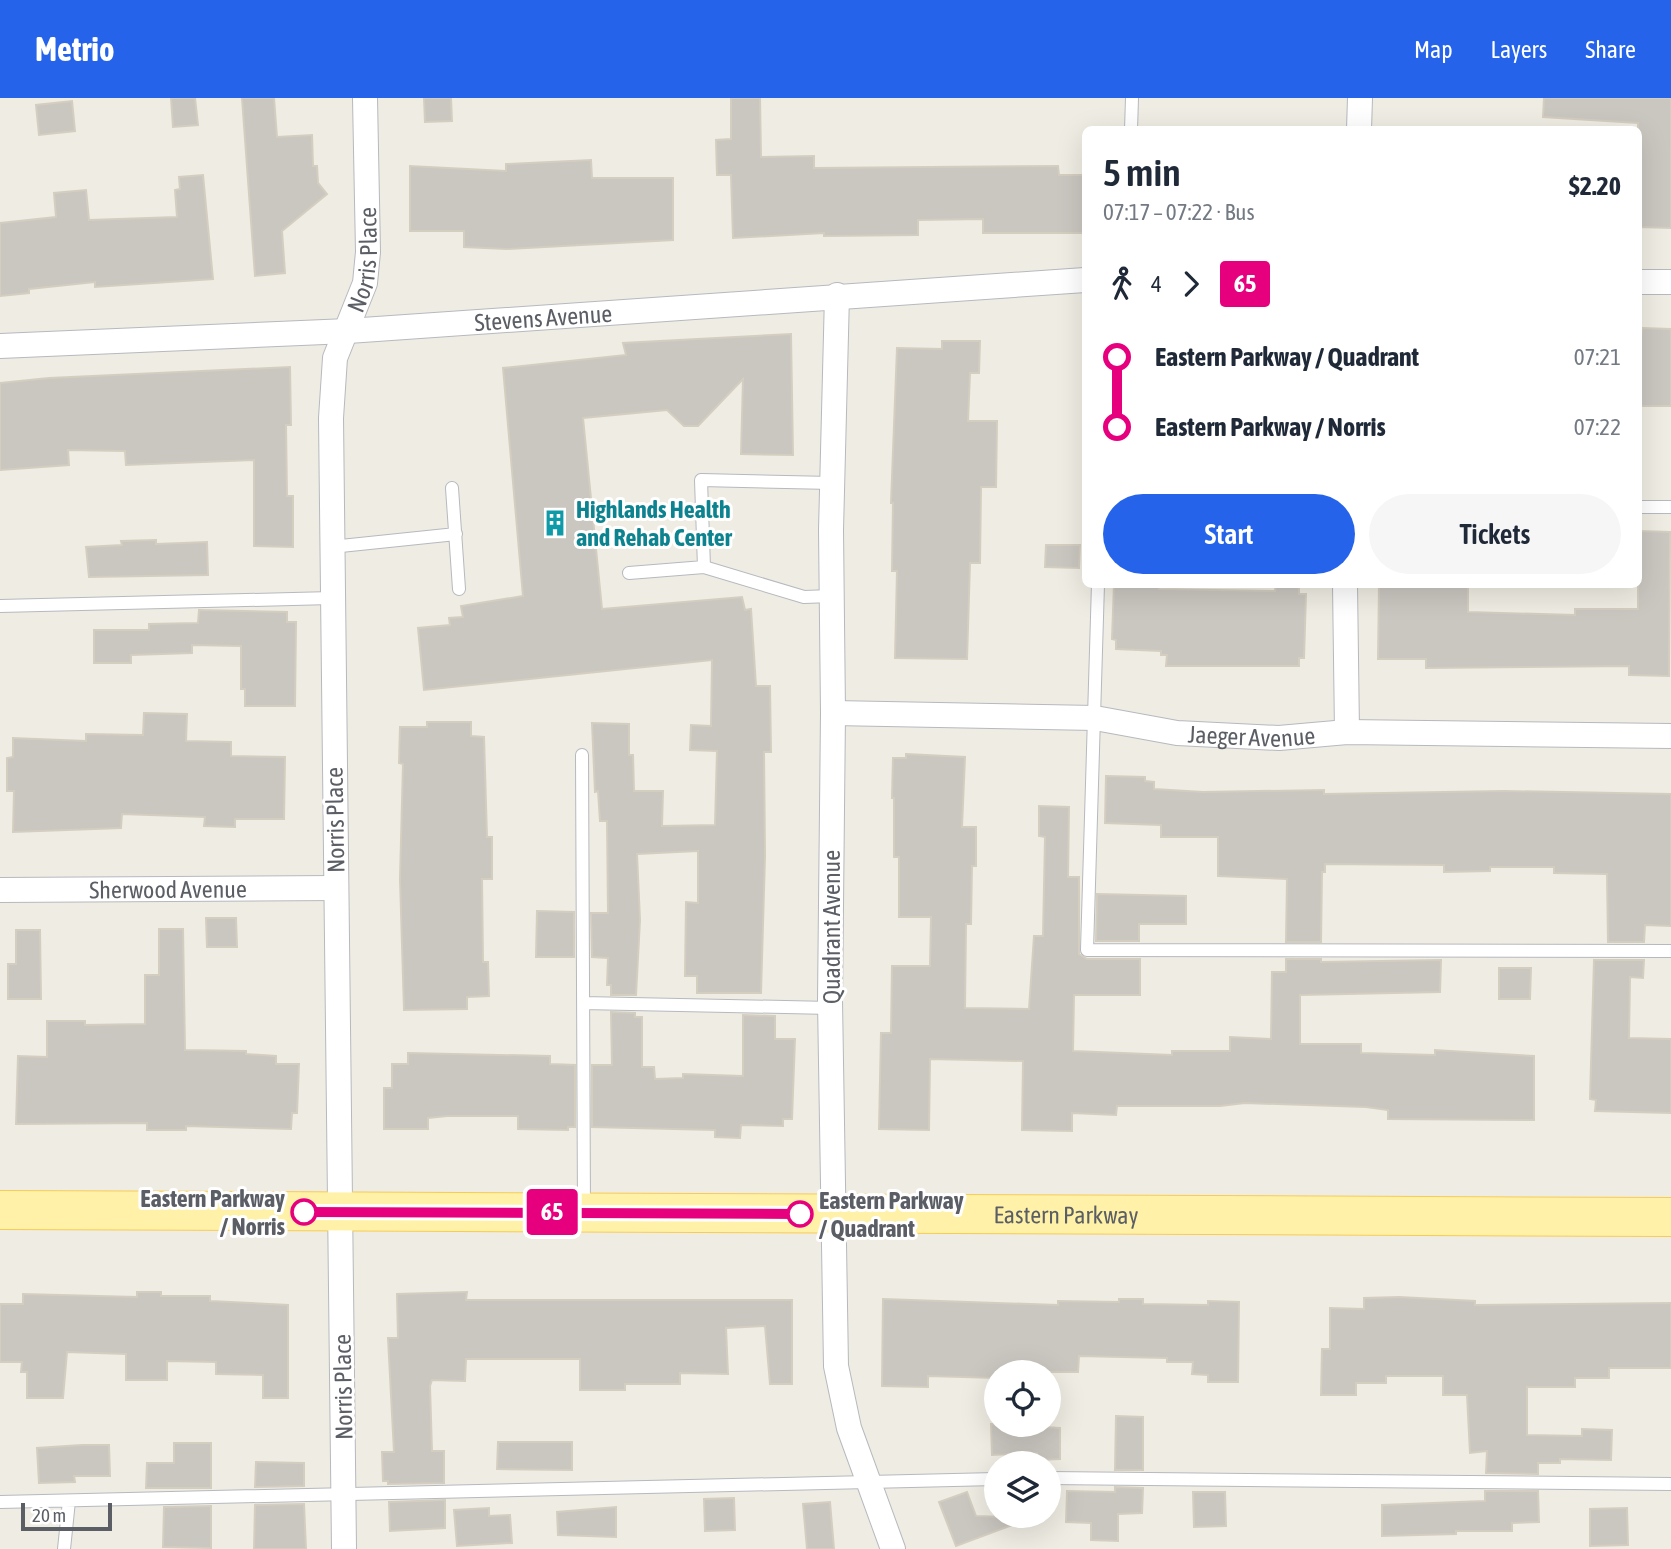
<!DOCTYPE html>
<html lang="en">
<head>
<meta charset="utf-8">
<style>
	:root { --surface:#fff; --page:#f6f6f7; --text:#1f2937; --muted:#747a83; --accent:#2563eb }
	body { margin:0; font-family:"Asap Condensed",sans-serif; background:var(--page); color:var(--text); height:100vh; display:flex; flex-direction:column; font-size:26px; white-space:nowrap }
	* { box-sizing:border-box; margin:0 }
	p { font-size:23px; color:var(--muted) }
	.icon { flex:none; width:38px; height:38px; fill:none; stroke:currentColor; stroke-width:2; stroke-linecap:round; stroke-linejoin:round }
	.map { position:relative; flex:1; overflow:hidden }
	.side { position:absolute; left:1082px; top:28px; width:560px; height:462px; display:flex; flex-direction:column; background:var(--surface); border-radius:10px; box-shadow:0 7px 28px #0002 }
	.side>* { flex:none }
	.badge { padding:0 14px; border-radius:5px; font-size:24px; line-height:46px }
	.fabs { position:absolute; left:984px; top:1262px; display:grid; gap:14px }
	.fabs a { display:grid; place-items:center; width:77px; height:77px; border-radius:50%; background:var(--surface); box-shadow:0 7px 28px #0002; font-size:35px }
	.scale { position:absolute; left:21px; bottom:18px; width:91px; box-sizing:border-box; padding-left:7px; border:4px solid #5b5f65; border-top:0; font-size:19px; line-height:24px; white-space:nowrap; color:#5b5f65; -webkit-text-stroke:5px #fff; paint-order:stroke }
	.map>.badge { position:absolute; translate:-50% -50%; box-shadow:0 0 0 4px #fff }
	.legs { display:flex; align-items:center; gap:10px; height:77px; padding:0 21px; font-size:23px }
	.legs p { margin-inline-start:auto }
	.summary { display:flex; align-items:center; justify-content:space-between; height:119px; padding:0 21px }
	h1 { font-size:38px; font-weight:600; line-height:52px }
	.primary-button { display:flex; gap:14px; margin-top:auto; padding:14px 21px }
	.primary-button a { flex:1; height:80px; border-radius:42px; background:var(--accent); color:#fff; font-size:28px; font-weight:600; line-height:80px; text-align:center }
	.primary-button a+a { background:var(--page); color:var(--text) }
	ul { padding:0 21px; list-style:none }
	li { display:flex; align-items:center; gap:24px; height:70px; font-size:26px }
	li i { display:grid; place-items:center; width:10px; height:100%; margin:0 9px; background:currentColor }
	li i::after { content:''; width:18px; height:18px; margin:-9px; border:5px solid; border-radius:50%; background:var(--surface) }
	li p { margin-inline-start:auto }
	li:first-child i { background:linear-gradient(#0000 50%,currentColor 0) }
	li:last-child i { background:linear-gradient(currentColor 50%,#0000 0) }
	header { display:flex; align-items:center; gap:42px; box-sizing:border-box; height:98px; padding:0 35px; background:var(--accent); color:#fff }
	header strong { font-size:33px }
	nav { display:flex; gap:38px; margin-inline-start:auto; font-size:24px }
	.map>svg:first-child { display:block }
	.building { fill:#cac6c0; stroke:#d4cec1; stroke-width:2 }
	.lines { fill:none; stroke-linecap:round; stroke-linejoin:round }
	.service-casing { stroke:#b6b9be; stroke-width:14 }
	.minor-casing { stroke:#b6b9be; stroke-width:26 }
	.primary-casing { stroke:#f8cb53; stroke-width:40 }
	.service { stroke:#fff; stroke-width:12 }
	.minor { stroke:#fff; stroke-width:24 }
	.primary { stroke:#fff2a8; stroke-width:38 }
	.line-1-casing { stroke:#fff; stroke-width:16 }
	.line-1 { stroke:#e6007e; stroke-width:10 }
	.stop-1-dot { fill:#fff; stroke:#e6007e; stroke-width:3.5 }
	.labels { text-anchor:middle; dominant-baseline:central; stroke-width:6; stroke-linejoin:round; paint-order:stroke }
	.street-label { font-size:24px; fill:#5b5f65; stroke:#fff }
	.culture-label { font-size:24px; font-weight:bold; fill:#0d838f; stroke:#fff; text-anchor:start }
	.stop-label { font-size:24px; font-weight:bold; fill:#5b5f65; stroke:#fff; text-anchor:end }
</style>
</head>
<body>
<header>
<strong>Metrio</strong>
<nav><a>Map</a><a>Layers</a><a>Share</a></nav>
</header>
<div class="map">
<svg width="1671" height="1451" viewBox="0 0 1671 1451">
	<rect width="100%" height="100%" fill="#efece3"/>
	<!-- building -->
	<path class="building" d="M171,0H195L198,27L173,29Z
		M242,0H274L277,39L312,37L313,68H317L318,85L327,96L282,133L285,175L255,178Z
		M424,0H451L452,23L425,24Z
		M731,0H760L761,59L814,58V70L1058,68L1059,77H1085V135H983V121L918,122V137L824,138V135L733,140L731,77H717L716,42L731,41Z
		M1544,0H1671V130L1638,129V25L1543,19Z
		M72,3L75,33L39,37L36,7Z
		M591,62L592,80H673V142L507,151L464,149V133H410V68L506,73V66Z
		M203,77L213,181L95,189V184L29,191V195L0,198V125L56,119L54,95L86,92L89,122L177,119L175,92L180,91L179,79Z
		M1642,230L1671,231V308H1638V239H1641Z
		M791,236L793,357L741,356L743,281L698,328H684L667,312L583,320L602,511L742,499L745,512L751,511L756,588H770L771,654H764L765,758L761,895H697V878H685L686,804L698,805V753L637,756L640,822L636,897H611V887H607L608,860L592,859L591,815H608L607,723H600L598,693L595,694L592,625L629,626V657H633L634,693H663L662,728L715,727L717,653L690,652L691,627L711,628L712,562L424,592L418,530L450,527L449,520L463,519L461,508L523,498L503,270L626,257L623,245Z
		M942,243H980L979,275H970L968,323H997L996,389H981L980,465H970L967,561L895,560L897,473H892L893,405H891L897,250L942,251Z
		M290,269L291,327H286L287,398H293V449L254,448V362L126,367L125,353L68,352L69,367L0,372V285L49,280Z
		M1638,433L1670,434L1669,578L1629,577V568L1426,570V561H1378L1379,486H1468V514L1575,517V511H1638Z
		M156,442V446L207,444L208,477L89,479L86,449L122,447L121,443Z
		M1046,447H1080L1079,470L1045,469Z
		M1114,486H1159V491L1275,493L1276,486H1299V496H1306L1304,560H1299V568H1166L1167,557H1161V553L1116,551V542L1112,541Z
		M199,512L287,514V524H296L295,608H245V591H241V548L192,547V555L131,557V565H94V532H149V526L198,525Z
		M144,615L187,616L186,643L231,644V658L285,659L284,721H235V729L204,728L205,719L122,716L121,730L13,734L14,693H7V660L13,659V640L86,643V636L143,637Z
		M427,624H471V638L484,639L487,739H492V781H482L483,864H488L489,898L467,899V911L404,912L400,781L403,666L399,665L400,629H427Z
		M906,656L965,659L962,729H976V768H972L971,826H966L965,910L1029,911L1034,838H1043L1045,739L1039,738V708L1069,709L1068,779H1079V856L1087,861H1140V897H1074L1073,953L1172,957V953H1230V939L1271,941L1272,874H1286V861H1321V864L1441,862L1440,894L1300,897V946H1361V955L1435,957V952L1534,958V1022L1388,1021V1012L1366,1009L1245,1005L1220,1008H1117L1116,1017L1072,1015V1033L1022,1032L1023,963L930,961L929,1032L879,1031L881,935H891L892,868H930L931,819H899V759H894V700H892L893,660H906Z
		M1106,678L1145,679V683L1154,684V691L1203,694L1324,692V696L1504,693L1671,696V828L1645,827L1644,844H1608L1607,776L1554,775V769H1490V773L1444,774V767L1325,766V774H1322L1321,844H1286L1287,781L1218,778V739H1161V727L1105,725Z
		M1097,796L1186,798V826H1139V843H1096Z
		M537,813L574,814V859H536Z
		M206,820H236L237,849H207Z
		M159,831H183L185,952L246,953V956L276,958V966H299L297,1015H292L291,1031L186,1028V1032H147V1025L16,1026L18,958L47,959V923H85V927L145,926V877H159Z
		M16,832H40L41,901H8V866H16Z
		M1594,862H1644L1643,880L1630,879L1629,940L1671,941V1015L1595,1013L1596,1002L1590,1001Z
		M1499,870H1531L1530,901H1499Z
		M611,914L635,915V919H642V969H654L655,981L683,980V976L743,978V917L775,918V941H795L792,1021H783V1028L741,1027L740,1040L715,1039V1032L592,1029V967H612Z
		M408,955L550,958V966L575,967V1029H568V1032L518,1031V1018H447L428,1020V1031H384V990H392V966H408Z
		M137,1194H161V1198H210V1203L288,1207V1300H263V1277L216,1276V1264L167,1263V1282H126V1256L67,1254L63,1300H27V1274H21L22,1264H0V1206H23V1196L137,1199Z
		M467,1194L466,1202H792V1286H770L765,1228L726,1230L728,1276L680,1275V1286H625V1292H580V1261H466L465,1283L432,1282L430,1288L432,1353H444V1385L388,1386V1383H383L382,1354H394L388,1240H398L397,1196Z
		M1399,1199L1475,1203V1207L1671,1205V1270H1609V1280H1575V1289H1527V1337L1582,1338V1331L1612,1332L1611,1362L1560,1361V1365H1538V1376L1486,1375L1487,1353L1470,1355L1467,1297H1443V1278H1386V1285H1356V1297H1321L1322,1251H1330V1210L1364,1211V1200Z
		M883,1201L1058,1207V1203L1119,1204V1201H1143V1206L1208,1207V1203L1239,1204L1238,1284H1208V1277L1192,1276L1193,1264H1167V1260L1079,1258L1078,1274H996V1280L928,1278V1289L882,1288Z
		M1116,1318L1143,1319V1372H1115Z
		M991,1326L1060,1330V1361L1037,1362V1355L992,1357Z
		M498,1344H572V1372L497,1371Z
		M174,1345H211V1390H146L147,1365H174Z
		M82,1347H109L110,1378H74L75,1384L39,1385L37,1350Z
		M256,1364L304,1365V1388L255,1389Z
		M1115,1389L1143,1390L1142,1415L1118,1416V1443L1091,1442V1425L1066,1424L1067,1393L1115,1394Z
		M1485,1393H1538L1539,1424L1512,1425V1433H1456V1436L1382,1438V1407L1485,1403Z
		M967,1394L976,1418L1031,1420L956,1448L939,1404Z
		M1193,1394H1225L1226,1428L1194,1429Z
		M734,1400L735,1432L705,1433L704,1401Z
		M445,1402V1430L390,1433L389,1404Z
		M830,1404L834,1451H807L803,1406Z
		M304,1406L306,1451H254L255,1407Z
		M211,1408V1450L163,1449L164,1409Z
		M616,1409V1439L558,1437L557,1414Z
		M489,1410V1418L510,1417L512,1445L457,1448L454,1412Z
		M1627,1410L1628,1447L1590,1448V1411Z"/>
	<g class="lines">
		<!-- service casing -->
		<g class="service-casing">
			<path id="service" d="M1131,32L1132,0
				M452,390L459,491
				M1638,409H1671
				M331,449L456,436
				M704,469L701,382L832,385
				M629,475L704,469L804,499L832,498
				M1098,486L1087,852L1671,853
				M0,508L332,500
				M582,657L584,1111
				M583,905L831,910
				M1048,1380L1671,1386
				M0,1404L996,1381
				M64,1451L69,1403"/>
		</g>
		<!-- minor casing -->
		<g class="minor-casing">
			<g id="minor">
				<path d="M1359,32L1360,0"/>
				<path d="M1638,184H1671"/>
				<path d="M837,197L831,432L833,615L830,903L836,1268L849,1330L893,1451"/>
				<path id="s1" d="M0,248L348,233L1085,182"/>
				<path d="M1345,486L1347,634"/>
				<path id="s2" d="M833,615L1095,620L1177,635L1279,640L1347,634L1671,638"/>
				<path id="s3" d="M0,792L336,790"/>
				<path id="s4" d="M344,1451L331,320L335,260L365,185L368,154L365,0"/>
			</g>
		</g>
		<!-- primary casing -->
		<g class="primary-casing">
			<g id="primary">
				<path id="s5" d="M0,1112L1671,1119"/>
			</g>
		</g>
		<!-- service -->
		<use href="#service" class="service"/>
		<!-- minor -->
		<use href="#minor" class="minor"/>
		<!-- primary -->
		<use href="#primary" class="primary"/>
	</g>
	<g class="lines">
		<!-- line-1 casing -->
		<g class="line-1-casing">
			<path id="line-1" d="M304,1114L800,1116"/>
		</g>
		<!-- line-1 -->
		<use href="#line-1" class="line-1"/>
	</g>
	<!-- icons -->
	<defs>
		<g id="building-bare" transform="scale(2.1)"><path d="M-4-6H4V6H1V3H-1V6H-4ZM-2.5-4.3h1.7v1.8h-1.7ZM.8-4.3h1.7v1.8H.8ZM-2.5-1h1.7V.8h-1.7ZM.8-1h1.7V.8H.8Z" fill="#0f9aa8" stroke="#fff" stroke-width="2.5" paint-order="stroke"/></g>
	</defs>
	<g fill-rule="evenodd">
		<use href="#building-bare" x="555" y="425"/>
	</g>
	<!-- markers -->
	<g class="stop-1-dot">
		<circle cx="304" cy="1114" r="12"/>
		<circle cx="800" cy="1116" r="12"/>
	</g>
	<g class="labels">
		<!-- street labels -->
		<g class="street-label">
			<text stroke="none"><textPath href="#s4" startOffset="1295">Norris Place</textPath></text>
			<text stroke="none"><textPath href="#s1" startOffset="544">Stevens Avenue</textPath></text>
			<text stroke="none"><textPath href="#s2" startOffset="420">Jaeger Avenue</textPath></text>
			<text transform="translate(335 722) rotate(-91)">Norris Place</text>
			<text stroke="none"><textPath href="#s3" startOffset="168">Sherwood Avenue</textPath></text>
			<text transform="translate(831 829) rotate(-90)">Quadrant Avenue</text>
			<text stroke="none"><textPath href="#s5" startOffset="1066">Eastern Parkway</textPath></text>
			<text transform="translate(343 1289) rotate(-91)">Norris Place</text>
		</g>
		<!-- culture labels -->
		<g class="culture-label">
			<text x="576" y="411">Highlands Health<tspan x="576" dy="28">and Rehab Center</tspan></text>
		</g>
		<!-- stop labels -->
		<g class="stop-label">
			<text x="285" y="1100">Eastern Parkway<tspan x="285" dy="28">/ Norris</tspan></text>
			<text x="819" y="1102" text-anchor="start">Eastern Parkway<tspan x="819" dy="28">/ Quadrant</tspan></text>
		</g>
	</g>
</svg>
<div class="fabs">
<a><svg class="icon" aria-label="locate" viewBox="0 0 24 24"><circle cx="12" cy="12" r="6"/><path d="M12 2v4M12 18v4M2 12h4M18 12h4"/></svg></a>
<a><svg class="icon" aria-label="layers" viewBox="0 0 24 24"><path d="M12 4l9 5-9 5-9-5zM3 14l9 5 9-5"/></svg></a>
</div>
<div class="scale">20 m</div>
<b class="badge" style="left:552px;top:1114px;background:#e6007e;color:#fff">65</b>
<section class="side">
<div class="summary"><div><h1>5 min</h1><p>07:17 – 07:22 · Bus</p></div><b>$2.20</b></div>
<div class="legs"><svg class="icon" aria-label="walk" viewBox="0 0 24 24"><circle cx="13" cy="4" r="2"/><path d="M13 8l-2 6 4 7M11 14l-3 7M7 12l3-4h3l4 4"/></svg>4<svg class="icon" aria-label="forward" viewBox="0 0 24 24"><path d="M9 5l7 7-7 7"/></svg><b class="badge" style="background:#e6007e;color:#fff">65</b></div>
<ul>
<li><i style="color:#e6007e"></i><b>Eastern Parkway / Quadrant</b><p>07:21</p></li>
<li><i style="color:#e6007e"></i><b>Eastern Parkway / Norris</b><p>07:22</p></li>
</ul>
<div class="primary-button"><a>Start</a><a>Tickets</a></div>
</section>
</div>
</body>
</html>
